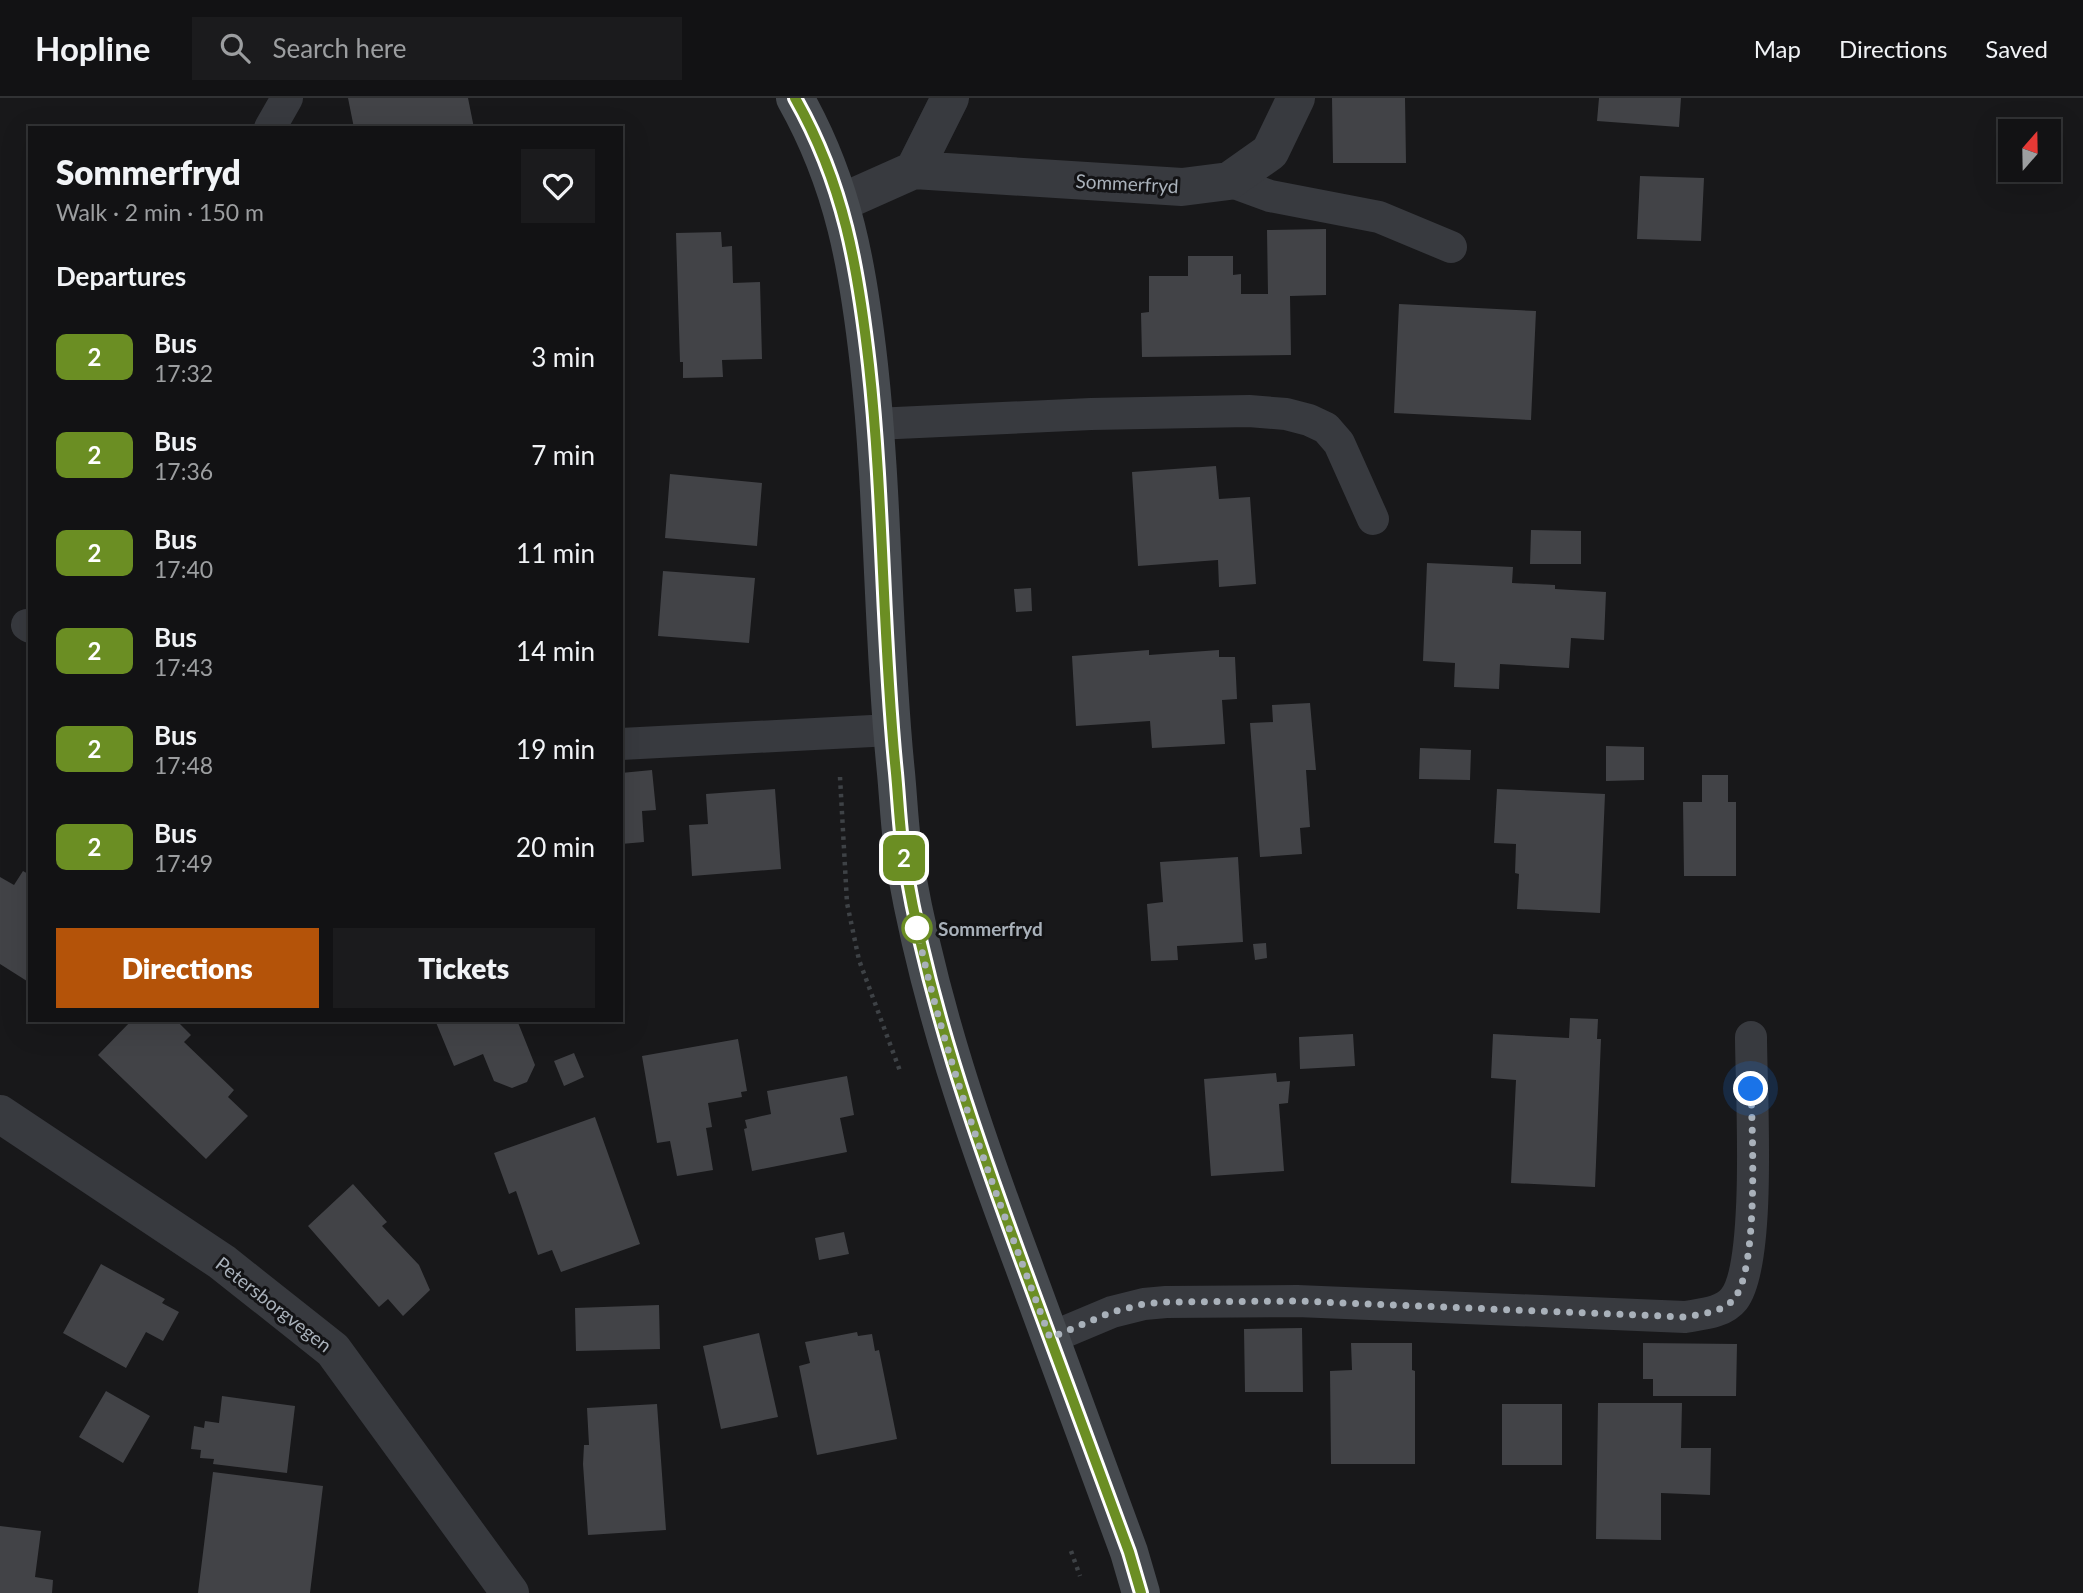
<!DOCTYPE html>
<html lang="en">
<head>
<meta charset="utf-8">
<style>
	:root { --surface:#121214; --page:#1b1b1d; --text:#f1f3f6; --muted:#9c9ea0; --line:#313234; --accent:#b45309 }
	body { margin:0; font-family:Lato,sans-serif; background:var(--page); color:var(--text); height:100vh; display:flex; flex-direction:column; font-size:26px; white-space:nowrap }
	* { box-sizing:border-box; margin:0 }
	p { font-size:23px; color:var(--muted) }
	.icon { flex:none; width:38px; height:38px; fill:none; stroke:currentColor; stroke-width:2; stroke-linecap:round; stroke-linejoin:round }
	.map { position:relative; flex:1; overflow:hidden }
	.side { position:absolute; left:28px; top:28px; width:595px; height:896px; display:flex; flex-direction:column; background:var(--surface); border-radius:0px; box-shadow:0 7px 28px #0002,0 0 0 2px var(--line) }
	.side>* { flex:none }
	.badge { padding:0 14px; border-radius:10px; font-size:24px; line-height:46px }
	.needle { width:46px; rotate:20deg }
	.fabs { position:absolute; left:1998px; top:21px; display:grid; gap:14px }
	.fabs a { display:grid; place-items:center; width:63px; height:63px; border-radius:0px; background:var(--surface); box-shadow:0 7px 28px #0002,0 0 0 2px var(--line); font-size:35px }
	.you { position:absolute; width:35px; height:35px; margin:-18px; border:5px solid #fff; border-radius:50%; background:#1a73e8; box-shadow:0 0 0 10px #1a73e833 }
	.map>.badge { position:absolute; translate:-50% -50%; box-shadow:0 0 0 4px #fff }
	h2 { padding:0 28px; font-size:26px; line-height:63px }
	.round { display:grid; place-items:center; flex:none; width:74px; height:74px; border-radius:0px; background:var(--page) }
	.head { display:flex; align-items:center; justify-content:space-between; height:119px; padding:0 28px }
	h1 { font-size:33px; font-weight:800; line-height:52px }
	.action { display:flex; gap:14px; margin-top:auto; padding:14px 28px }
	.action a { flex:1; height:80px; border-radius:0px; background:var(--accent); color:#fff; font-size:28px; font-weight:800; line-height:80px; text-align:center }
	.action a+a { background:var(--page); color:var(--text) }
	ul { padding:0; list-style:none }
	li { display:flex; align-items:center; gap:21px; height:98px; padding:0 28px }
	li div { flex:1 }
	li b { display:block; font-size:26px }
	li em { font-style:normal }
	li .badge { min-width:77px; font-weight:700; text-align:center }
	header { display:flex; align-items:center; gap:42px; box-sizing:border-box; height:98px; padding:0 35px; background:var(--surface); border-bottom:2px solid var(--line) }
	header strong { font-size:33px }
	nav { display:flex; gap:38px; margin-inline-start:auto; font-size:24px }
	.search { width:490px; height:63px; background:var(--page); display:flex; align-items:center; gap:18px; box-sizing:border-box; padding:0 24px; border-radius:0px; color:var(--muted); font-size:26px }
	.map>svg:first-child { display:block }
	.building { fill:#424347 }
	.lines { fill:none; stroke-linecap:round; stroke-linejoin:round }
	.path { stroke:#3e4246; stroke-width:4.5; stroke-dasharray:3.5 5; stroke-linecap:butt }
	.lane { stroke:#383a3f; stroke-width:32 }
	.street { stroke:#383a3f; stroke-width:38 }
	.secondary { stroke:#464a4f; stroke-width:38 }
	.line-casing { stroke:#fff; stroke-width:16 }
	.line { stroke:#6b8e23; stroke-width:10 }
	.walk { stroke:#a9b1ba; stroke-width:7; stroke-dasharray:0 12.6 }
	.stop-dot { fill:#fff; stroke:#6b8e23; stroke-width:3.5 }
	.labels { text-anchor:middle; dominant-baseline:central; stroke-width:6; stroke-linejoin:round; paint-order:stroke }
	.street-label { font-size:19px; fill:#a9b1ba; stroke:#131315 }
	.stop-label { font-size:19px; font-weight:bold; fill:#a9b1ba; stroke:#131315; text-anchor:start }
</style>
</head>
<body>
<header>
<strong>Hopline</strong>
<div class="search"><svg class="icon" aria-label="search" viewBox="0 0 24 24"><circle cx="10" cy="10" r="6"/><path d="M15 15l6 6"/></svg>Search here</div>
<nav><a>Map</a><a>Directions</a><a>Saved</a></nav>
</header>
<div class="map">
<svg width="2083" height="1495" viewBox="0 0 2083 1495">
	<rect width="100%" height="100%" fill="#18181a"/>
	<!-- building -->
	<path class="building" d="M348,0H468L474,30H354Z
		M1332,0H1405L1406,65H1333Z
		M1599,0H1681L1679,29L1597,23Z
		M1640,78L1704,80L1701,143L1637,141Z
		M1326,131V197L1290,198L1291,257L1142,259L1141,215L1149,214V178H1188V158H1233V177L1241,176V196H1268L1267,132Z
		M721,134L722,149L732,148L733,185L760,184L762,261L722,262L723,279L683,280V264H680L676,135Z
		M1399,206L1536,213L1531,322L1394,315Z
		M1216,368L1219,401L1250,399L1256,486L1219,489L1218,462L1138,468L1132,374Z
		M670,376L762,385L757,448L665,440Z
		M1531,432L1581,433V466H1530Z
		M1427,465L1513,469L1512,485L1555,487V491L1606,494L1604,542L1571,540L1569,570L1500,566L1499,591L1454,589L1455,565L1423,563Z
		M663,473L755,480L749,545L658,538Z
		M1031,490L1032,513L1016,514L1014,491Z
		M1149,552V557L1219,552V559H1235L1237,601L1222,602L1225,646L1152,650L1150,623L1076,628L1072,558Z
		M1310,605L1316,672H1306L1310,729L1300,730L1302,756L1260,759L1250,625L1273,624L1272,607Z
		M1606,648L1644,649V682L1606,683Z
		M1420,650L1471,652L1470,682L1419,681Z
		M652,672L656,712L642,713L644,744L621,746V675Z
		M1702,677H1728V704H1736V778H1684L1683,704H1702Z
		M775,691L781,771L692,778L689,727L708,726L706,696Z
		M1497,691L1605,696L1600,815L1517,811L1519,776L1515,775L1516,746L1494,745Z
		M1238,759L1243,844L1177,848L1178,862L1151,863L1147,806L1163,804L1160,764Z
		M23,773L30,777V885L0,866V779L14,787Z
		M1266,845L1267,860L1255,862L1253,846Z
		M1570,920L1598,921L1597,941H1601L1595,1089L1511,1085L1516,982L1491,980L1493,936L1569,940Z
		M132,922H176L191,937L184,944L234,992L228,999L248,1018L206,1061L98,957Z
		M435,922H517L535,967L527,984L512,990L494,983L483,956L454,968Z
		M1353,936L1355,968L1300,971L1299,939Z
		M738,941L747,993L741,994L742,999L708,1005L712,1029L706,1030L713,1072L677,1078L670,1043L657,1045L642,958Z
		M574,955L584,979L564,988L554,963Z
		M1276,975L1277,984L1290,983L1288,1005L1279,1006L1284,1073L1211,1078L1204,981Z
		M847,978L854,1017L840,1020L847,1054L752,1073L744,1031L747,1030L745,1022L771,1016L767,993Z
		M595,1019L640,1146L561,1174L552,1152L538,1157L516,1093L509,1096L494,1055Z
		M353,1086L387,1124L382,1128L419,1167L430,1192L403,1218L388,1201L379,1209L308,1128Z
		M844,1134L849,1156L819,1162L815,1140Z
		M101,1166L165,1201L162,1205L179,1214L163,1243L146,1234L126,1270L63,1235Z
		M659,1207L660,1251L576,1253L575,1210Z
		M1302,1230L1303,1294H1245L1244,1231Z
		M857,1234L858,1238L872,1236L875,1253L879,1252L897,1341L817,1357L799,1268L810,1265L805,1244Z
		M759,1235L778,1319L721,1331L703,1248Z
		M1351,1245H1412V1272L1415,1273V1366H1331L1330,1273L1352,1272Z
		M1643,1245L1737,1246L1736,1298H1653V1281H1643Z
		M106,1293L150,1318L123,1365L79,1339Z
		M222,1298L295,1308L287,1375L213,1366L214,1361L200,1360L201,1352L191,1351L194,1328L204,1330L205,1323L219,1325Z
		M1598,1305H1682L1681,1350H1711L1710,1397L1661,1395V1442L1596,1441Z
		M657,1306L666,1432L588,1437L583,1366L584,1347H589L587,1310Z
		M1502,1306H1562V1367H1502Z
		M213,1374L323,1388L310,1495H198Z
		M0,1428L41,1433L35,1479L53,1482L52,1495H0Z"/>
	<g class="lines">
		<!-- path -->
		<path class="path" d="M840,679L847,805L859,862L900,973
			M1071,1453L1080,1478"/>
		<!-- lane -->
		<path class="lane" d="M270,30L287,0
			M1229,83L1270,98L1379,119L1451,149
			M875,326L1091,316L1249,313L1286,316L1309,322L1326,330L1339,345L1373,421
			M27,527L30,529
			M621,646L891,632
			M1050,1240L1112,1214L1144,1206L1166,1204L1297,1203L1685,1219C1702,1216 1723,1215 1734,1201C1762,1165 1751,990 1751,939"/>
		<!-- street -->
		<path class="street" d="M914,72L1182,89L1229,83L1270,54L1296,0
			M840,105L914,72L950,0
			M0,1016L222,1164L333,1252L510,1495"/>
		<!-- secondary -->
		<path class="secondary" d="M795,0C844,87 858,169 869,267C884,403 882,539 896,675C899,707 900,740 906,772C930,907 974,1035 1022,1163C1057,1260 1093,1357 1129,1454L1141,1495"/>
	</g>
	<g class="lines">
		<!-- line casing -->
		<g class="line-casing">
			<path id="line" d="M795,0C844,86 858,170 869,267C884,403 882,539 896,675C899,707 900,740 906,772C929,905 973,1030 1019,1156C1055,1255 1092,1354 1129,1454L1141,1495"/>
		</g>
		<!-- line -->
		<use href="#line" class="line"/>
		<!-- walk -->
		<path class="walk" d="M917,830C946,971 1000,1105 1050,1240L1112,1214L1144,1206L1166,1204L1297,1203L1685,1219C1701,1216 1718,1215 1731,1204C1760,1180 1752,1032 1751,991"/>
	</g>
	<!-- markers -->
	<circle class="stop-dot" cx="917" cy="830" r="14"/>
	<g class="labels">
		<!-- street labels -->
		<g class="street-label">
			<text transform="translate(1127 85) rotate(3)">Sommerfryd</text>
			<text transform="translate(274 1206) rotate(38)">Petersborgvegen</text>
		</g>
		<!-- stop labels -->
		<g class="stop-label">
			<text x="938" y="830">Sommerfryd</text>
		</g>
	</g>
</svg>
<div class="fabs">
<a><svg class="needle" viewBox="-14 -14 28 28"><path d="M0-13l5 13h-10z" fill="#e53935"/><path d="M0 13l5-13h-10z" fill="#9c9ea0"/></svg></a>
</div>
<div class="you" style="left:1751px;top:991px"></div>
<b class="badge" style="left:904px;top:760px;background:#6b8e23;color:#fff">2</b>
<section class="side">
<div class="head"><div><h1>Sommerfryd</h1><p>Walk · 2 min · 150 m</p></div><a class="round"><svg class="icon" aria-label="heart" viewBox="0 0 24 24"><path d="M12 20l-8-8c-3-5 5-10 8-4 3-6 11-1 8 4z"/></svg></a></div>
<h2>Departures</h2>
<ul>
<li><span class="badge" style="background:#6b8e23;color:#fff">2</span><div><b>Bus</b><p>17:32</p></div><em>3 min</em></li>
<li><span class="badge" style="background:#6b8e23;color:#fff">2</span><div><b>Bus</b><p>17:36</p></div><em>7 min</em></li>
<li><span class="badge" style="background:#6b8e23;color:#fff">2</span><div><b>Bus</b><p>17:40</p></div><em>11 min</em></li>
<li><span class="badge" style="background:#6b8e23;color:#fff">2</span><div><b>Bus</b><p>17:43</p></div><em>14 min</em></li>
<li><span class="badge" style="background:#6b8e23;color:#fff">2</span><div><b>Bus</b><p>17:48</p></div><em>19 min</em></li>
<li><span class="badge" style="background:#6b8e23;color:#fff">2</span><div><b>Bus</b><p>17:49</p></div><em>20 min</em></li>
</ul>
<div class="action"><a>Directions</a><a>Tickets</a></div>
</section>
</div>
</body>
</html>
